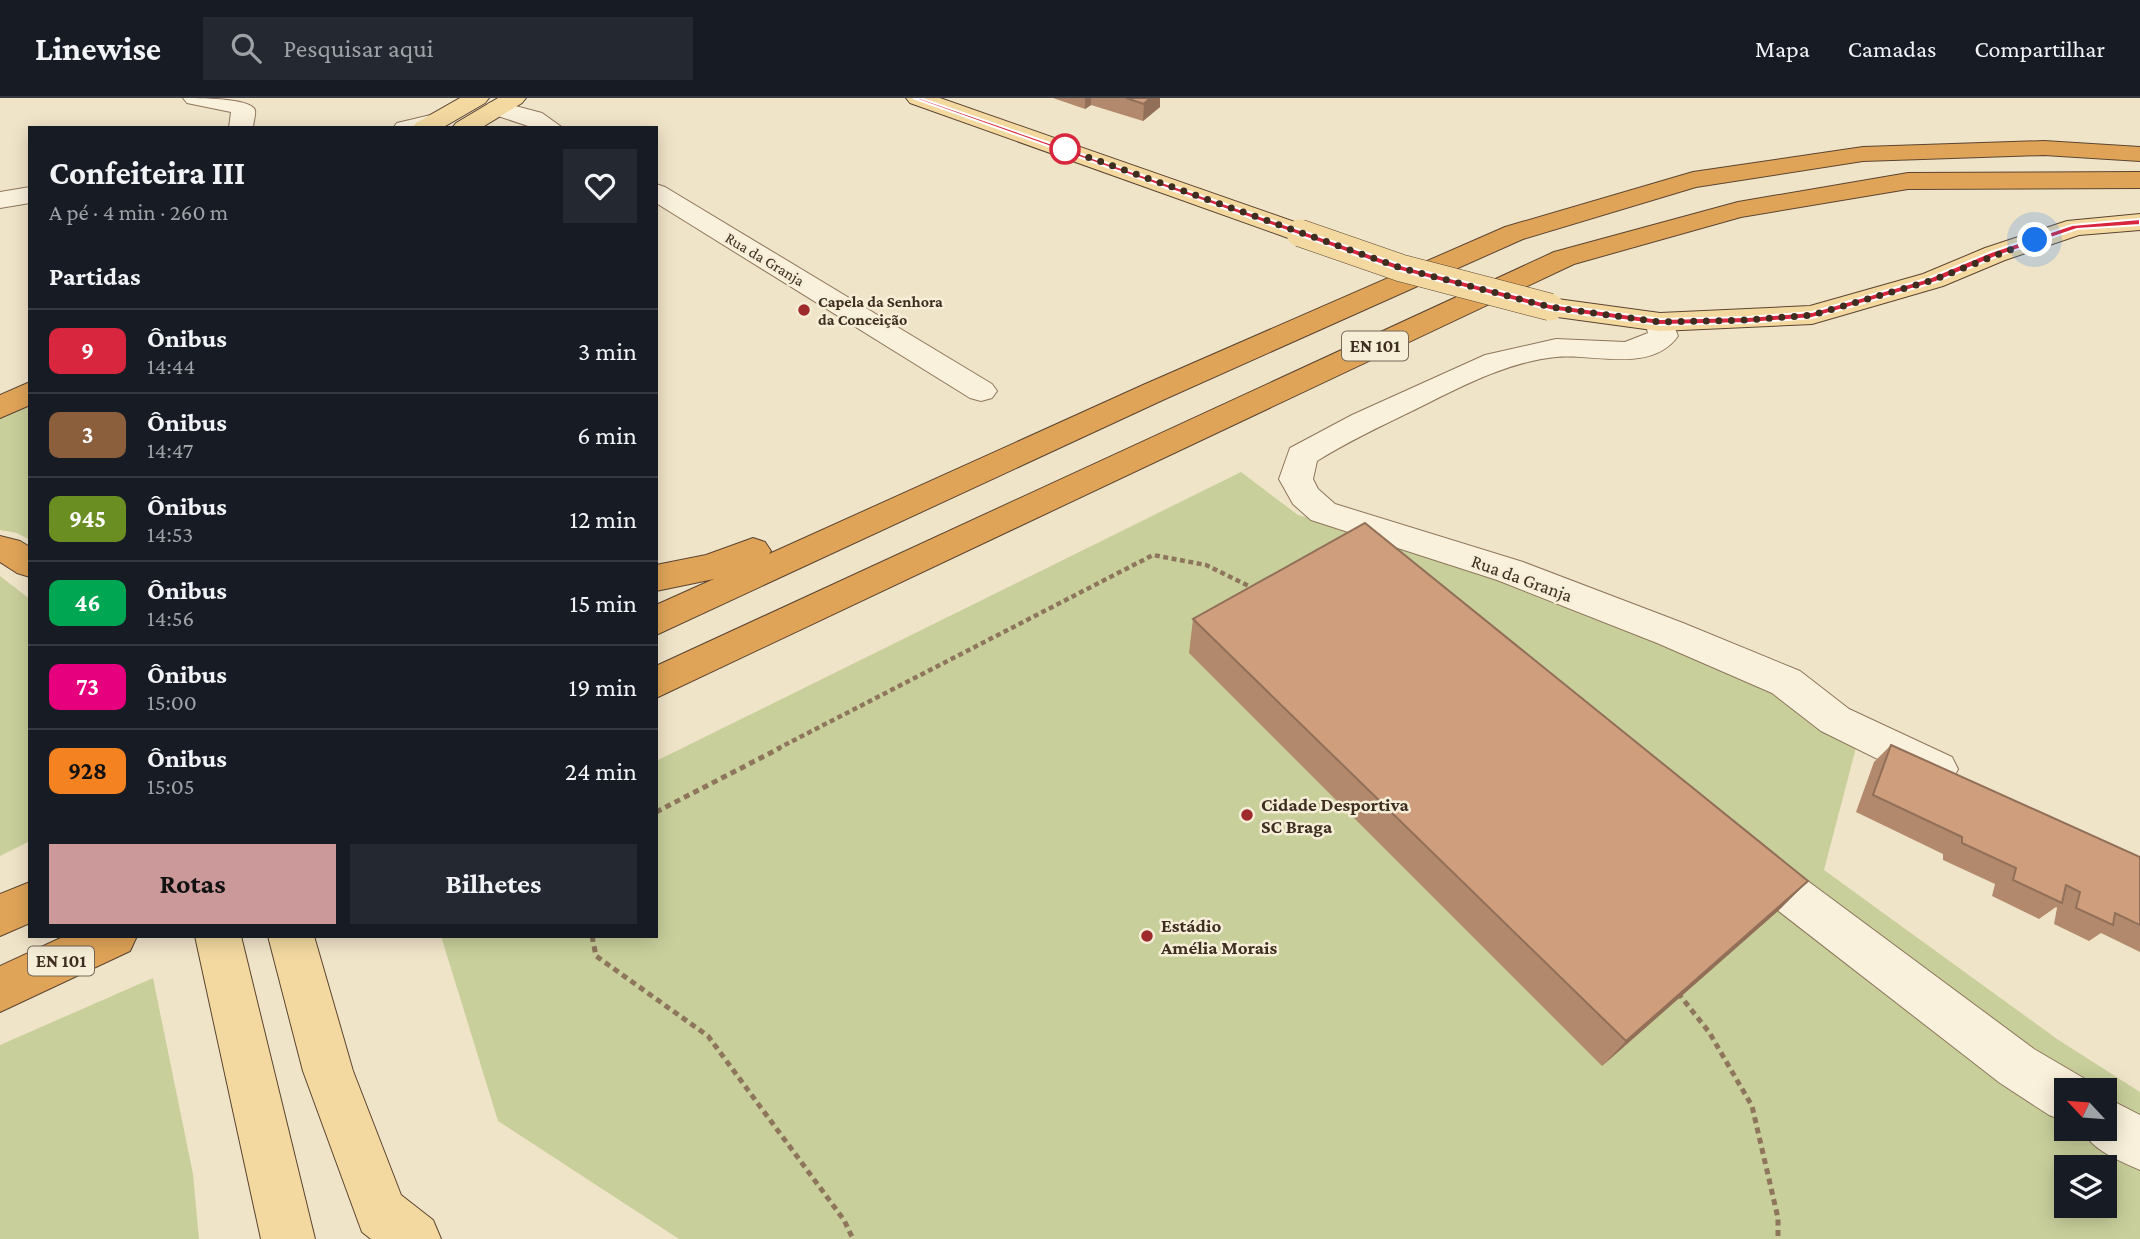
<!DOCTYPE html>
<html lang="pt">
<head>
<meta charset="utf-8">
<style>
	:root { --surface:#171b24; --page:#242831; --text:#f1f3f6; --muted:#9ea1a6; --line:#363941; --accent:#cc999b }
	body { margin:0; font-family:"Crimson Pro",serif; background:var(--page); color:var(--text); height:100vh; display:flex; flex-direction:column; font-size:26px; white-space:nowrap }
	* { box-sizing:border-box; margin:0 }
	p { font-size:23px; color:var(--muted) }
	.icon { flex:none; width:38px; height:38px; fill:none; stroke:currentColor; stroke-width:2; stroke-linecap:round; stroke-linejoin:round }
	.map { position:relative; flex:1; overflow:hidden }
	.panel { position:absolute; left:28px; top:28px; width:630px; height:812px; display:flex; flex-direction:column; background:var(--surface); border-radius:0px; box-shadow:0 4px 18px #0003 }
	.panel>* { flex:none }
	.badge { padding:0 14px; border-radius:10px; font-size:24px; line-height:46px }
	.needle { width:46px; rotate:296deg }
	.controls { position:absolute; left:2054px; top:980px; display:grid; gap:14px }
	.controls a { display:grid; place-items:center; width:63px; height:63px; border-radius:0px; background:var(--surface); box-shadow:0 4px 18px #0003; font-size:35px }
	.you { position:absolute; width:35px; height:35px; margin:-18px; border:5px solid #fff; border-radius:50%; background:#1a73e8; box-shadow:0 0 0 10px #1a73e833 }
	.map>.badge { position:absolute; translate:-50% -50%; box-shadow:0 0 0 4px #fff }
	h2 { padding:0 21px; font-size:26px; line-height:63px }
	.round { display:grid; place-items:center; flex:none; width:74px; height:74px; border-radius:0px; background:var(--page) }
	.summary { display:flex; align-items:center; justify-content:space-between; height:119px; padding:0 21px }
	h1 { font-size:33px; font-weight:700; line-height:52px }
	.button { display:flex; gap:14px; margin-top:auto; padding:14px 21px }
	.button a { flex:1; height:80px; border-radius:0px; background:var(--accent); color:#111; font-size:28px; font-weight:700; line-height:80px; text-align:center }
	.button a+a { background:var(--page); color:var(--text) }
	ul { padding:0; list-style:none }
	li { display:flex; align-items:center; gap:21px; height:84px; padding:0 21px; border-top:2px solid var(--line) }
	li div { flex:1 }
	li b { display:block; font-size:26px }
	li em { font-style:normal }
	li .badge { min-width:77px; font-weight:700; text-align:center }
	header { display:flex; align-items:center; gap:42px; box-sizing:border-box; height:98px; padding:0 35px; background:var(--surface); border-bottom:2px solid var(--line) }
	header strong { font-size:33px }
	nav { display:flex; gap:38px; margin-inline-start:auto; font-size:24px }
	.search { width:490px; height:63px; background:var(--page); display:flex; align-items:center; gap:18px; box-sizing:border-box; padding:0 24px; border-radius:0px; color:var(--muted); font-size:26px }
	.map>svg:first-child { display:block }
	.green { fill:#c9cf9b; fill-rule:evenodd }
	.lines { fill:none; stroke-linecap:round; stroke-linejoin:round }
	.minor-casing { stroke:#8d765c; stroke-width:2 }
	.major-casing { stroke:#5b4430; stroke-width:2 }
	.highway-casing { stroke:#5b4430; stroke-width:2 }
	.path-far1 { stroke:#8d765c; stroke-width:4.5; stroke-dasharray:5 3.5; stroke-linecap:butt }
	.path { stroke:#8d765c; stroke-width:5; stroke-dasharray:6 4.5; stroke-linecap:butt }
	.minor { fill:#faf1dc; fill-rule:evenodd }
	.major { fill:#f3d9a0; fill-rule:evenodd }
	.highway { fill:#e0a458; fill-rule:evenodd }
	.major-bridge-casing { stroke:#5b4430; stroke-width:28; stroke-linecap:butt }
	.major-bridge { stroke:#f3d9a0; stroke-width:27 }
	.wall { fill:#b2896c }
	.shaded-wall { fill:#916f58 }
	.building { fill:#cf9f7d; stroke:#916f58; stroke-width:2 }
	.line { fill:#d7263d; stroke:#fff; stroke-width:2 }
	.walk { stroke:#3d2e20; stroke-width:7; stroke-dasharray:0 12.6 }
	.stop-dot { fill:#fff; stroke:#d7263d; stroke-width:3.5 }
	.poi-dot { fill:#9e2a2b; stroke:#f7eed8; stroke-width:2.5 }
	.labels { text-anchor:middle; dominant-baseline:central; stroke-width:5; stroke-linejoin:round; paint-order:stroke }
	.far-street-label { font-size:16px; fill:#3d2e20; stroke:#f7eed8 }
	.far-poi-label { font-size:16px; font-weight:bold; fill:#3d2e20; stroke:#f7eed8; text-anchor:start }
	.shield { fill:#f7eed8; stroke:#756857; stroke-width:2 }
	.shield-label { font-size:18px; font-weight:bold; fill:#3d2e20 }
	.street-label { font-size:19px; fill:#3d2e20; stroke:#f7eed8 }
	.poi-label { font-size:19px; font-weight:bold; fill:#3d2e20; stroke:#f7eed8; text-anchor:start }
</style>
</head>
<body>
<header>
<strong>Linewise</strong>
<div class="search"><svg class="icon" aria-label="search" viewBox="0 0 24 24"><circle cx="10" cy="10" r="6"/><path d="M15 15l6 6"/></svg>Pesquisar aqui</div>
<nav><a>Mapa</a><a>Camadas</a><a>Compartilhar</a></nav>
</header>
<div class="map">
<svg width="2140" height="1141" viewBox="0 0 2140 1141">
	<rect width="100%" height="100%" fill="#f0e4c8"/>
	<!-- green -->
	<path class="green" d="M30,304V442L17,435L0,432V320Z
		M1241,374L1298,417L1362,434L1689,549L1858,642L1824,772L2057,941L2140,994V1141H679L498,1023L441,838H656V663ZM2067,992H2105V1031H2067ZM2067,1069H2105V1108H2067Z
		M0,478L30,501V743L0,758Z
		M153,880L193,1076L199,1141H0V947Z"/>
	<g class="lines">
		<!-- minor casing -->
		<g class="minor-casing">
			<path id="minor" d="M183,0C198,0 251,0 255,12C256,17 253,25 253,30H229L231,14L187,5Z
				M497,3L542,15L563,30H534L489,15L485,10L489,5Z
				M435,16L443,18L447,23L443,28L393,30L397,25Z
				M656,86L665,89L992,286L997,293L992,300L981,303L970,300L656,105Z
				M30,89V105L0,110V94Z
				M1660,215L1670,218L1678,238C1651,276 1594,255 1556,259C1505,264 1457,291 1412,313C1379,329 1347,344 1317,363L1313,381L1318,391L1335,406L1523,464L1683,525L1800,573L1849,611L1952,659L1958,671L1952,683L1937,688L1922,683L1821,633L1772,595L1657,545L1497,482L1311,422L1293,406L1279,381L1290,350L1352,317L1485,257L1556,241L1625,244L1648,235L1645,224L1650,218Z
				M1751,747L1766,752L2034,951L2085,981L2089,992H2067V1024L2049,1017L2000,985L1736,780L1729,766L1736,752Z
				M2105,999L2140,1017V1072C2120,1063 2091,1052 2082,1031H2105Z"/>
		</g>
		<!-- major casing -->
		<g class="major-casing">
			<path id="major" d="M460,0H489L485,5L442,30H412L416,25Z
				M498,0H526L522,5L481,30H452L456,25Z
				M906,0H940L1309,129L1313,135L1309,141L1300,143L1291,141L910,5Z
				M2140,116V132L2079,137L2005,162L1943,188L1812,226L1660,233L1550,218L1540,215L1536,209L1540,203L1550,200L1660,215L1810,208L1923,176L1985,150L2067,123Z
				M195,838H241L315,1141H261Z
				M268,838H314L353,973L401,1097L433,1122L441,1141H371L362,1134L303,973Z"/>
		</g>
		<!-- highway casing -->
		<g class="highway-casing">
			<path id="highway" d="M2044,43L2140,49V63L2044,57L1863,63L1696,89L1523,141L1165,301L656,537V507L714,481L656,493V467L706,457L753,440L765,444L771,453L769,456L1143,287L1505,129L1693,74L1863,49Z
				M2140,74V90L1908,91L1741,119L1574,166L656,600V568L1554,154L1738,104L1908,75Z
				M30,284V307L0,320V297Z
				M0,438L20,443L30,449V479L17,475L0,464Z
				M30,784V825L0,838V796Z
				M65,838H137L130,853L0,914V868Z"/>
		</g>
		<!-- path-far1 -->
		<path class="path-far1" d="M777,651L1153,457L1206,467L1255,491"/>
		<!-- path -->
		<path class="path" d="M656,714L780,650
			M592,838L596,858L708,938L844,1122L853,1141
			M1678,895L1709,934L1752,1008L1778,1120V1141"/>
		<!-- minor -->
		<use href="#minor" class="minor"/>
		<!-- major -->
		<use href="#major" class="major"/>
		<!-- highway -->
		<use href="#highway" class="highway"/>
		<!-- major-bridge casing -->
		<g class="major-bridge-casing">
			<path id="major-bridge" d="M1300,135L1401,170L1550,209"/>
		</g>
		<!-- major-bridge -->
		<use href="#major-bridge" class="major-bridge"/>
	</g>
	<!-- wall -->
	<path class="wall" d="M1053,0H1160V9L1143,23L1091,7L1085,11Z
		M1193,521L1808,783L1778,813L1602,968L1189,555Z
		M1891,647L2140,759V854L2101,835L2089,843L2054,826L2057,810L2056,809L2039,821L1992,798L1995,786L1943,762V756L1856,714L1874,664Z"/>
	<!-- shaded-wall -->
	<path class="shaded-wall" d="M1085,0H1091V7L1085,11Z
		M1150,0H1160V9L1143,23L1144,6Z
		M1808,783L1778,813L1602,968L1626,943Z"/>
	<!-- building -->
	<path class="building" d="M1126,0H1150L1144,6Z
		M1365,425L1808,783L1626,943L1193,521Z
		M1891,647L2140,759V827L2115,815L2113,827L2076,810L2080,794L2066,787L2062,805L2013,782L2016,770L1962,745V739L1873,697Z"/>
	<!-- line -->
	<path class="line" d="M913,0H920L1404,168L1550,206L1660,221L1748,219L1812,214L1929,180L1991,154L2072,127L2140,121V127L2077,131L1998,158L1936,184L1812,220L1748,225L1660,227L1550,212L1397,172Z"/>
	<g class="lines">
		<!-- walk -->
		<path class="walk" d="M1065,51L1401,170L1550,209L1660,224L1748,222L1812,217L1933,182L2035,142"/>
	</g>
	<!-- markers -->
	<circle class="stop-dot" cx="1065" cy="51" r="14"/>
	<g class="poi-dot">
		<circle cx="804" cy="212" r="7"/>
		<circle cx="1247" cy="717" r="7"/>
		<circle cx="1147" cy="838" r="7"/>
	</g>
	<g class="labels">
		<!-- far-street labels -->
		<g class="far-street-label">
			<text transform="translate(765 161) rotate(31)">Rua da Granja</text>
		</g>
		<!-- far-poi labels -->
		<g class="far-poi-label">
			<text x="818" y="203">Capela da Senhora<tspan x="818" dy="18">da Conceição</tspan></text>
		</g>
		<!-- shield labels -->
		<g class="shield">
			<rect x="1342" y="233.5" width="66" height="29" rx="5"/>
			<rect x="28" y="848.5" width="66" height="29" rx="5"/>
		</g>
		<g class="shield-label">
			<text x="1375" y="248">EN 101</text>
			<text x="61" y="863">EN 101</text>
		</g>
		<!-- street labels -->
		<g class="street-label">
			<text transform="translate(1522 480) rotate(20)">Rua da Granja</text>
		</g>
		<!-- poi labels -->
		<g class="poi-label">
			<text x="1261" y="706">Cidade Desportiva<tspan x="1261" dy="22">SC Braga</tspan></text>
			<text x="1161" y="827">Estádio<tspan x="1161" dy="22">Amélia Morais</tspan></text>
		</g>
	</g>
</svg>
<div class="controls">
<a><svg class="needle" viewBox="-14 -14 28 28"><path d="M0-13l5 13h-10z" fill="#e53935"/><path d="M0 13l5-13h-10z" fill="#9ea1a6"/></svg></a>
<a><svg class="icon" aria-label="layers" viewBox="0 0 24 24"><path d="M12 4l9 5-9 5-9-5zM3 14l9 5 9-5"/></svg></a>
</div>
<div class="you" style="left:2035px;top:142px"></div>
<section class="panel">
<div class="summary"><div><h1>Confeiteira III</h1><p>A pé · 4 min · 260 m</p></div><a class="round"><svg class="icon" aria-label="heart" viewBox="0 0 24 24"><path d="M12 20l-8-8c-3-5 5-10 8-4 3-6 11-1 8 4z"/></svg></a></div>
<h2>Partidas</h2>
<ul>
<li><span class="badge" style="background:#d7263d;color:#fff">9</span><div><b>Ônibus</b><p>14:44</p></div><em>3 min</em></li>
<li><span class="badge" style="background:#8b5e3c;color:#fff">3</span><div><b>Ônibus</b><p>14:47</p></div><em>6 min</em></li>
<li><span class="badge" style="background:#6b8e23;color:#fff">945</span><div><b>Ônibus</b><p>14:53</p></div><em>12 min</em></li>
<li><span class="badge" style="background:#00a651;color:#fff">46</span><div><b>Ônibus</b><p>14:56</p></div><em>15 min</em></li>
<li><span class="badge" style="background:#e6007e;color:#fff">73</span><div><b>Ônibus</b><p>15:00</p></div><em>19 min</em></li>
<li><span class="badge" style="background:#f58220;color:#111">928</span><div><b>Ônibus</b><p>15:05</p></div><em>24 min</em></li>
</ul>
<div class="button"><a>Rotas</a><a>Bilhetes</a></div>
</section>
</div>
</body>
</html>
